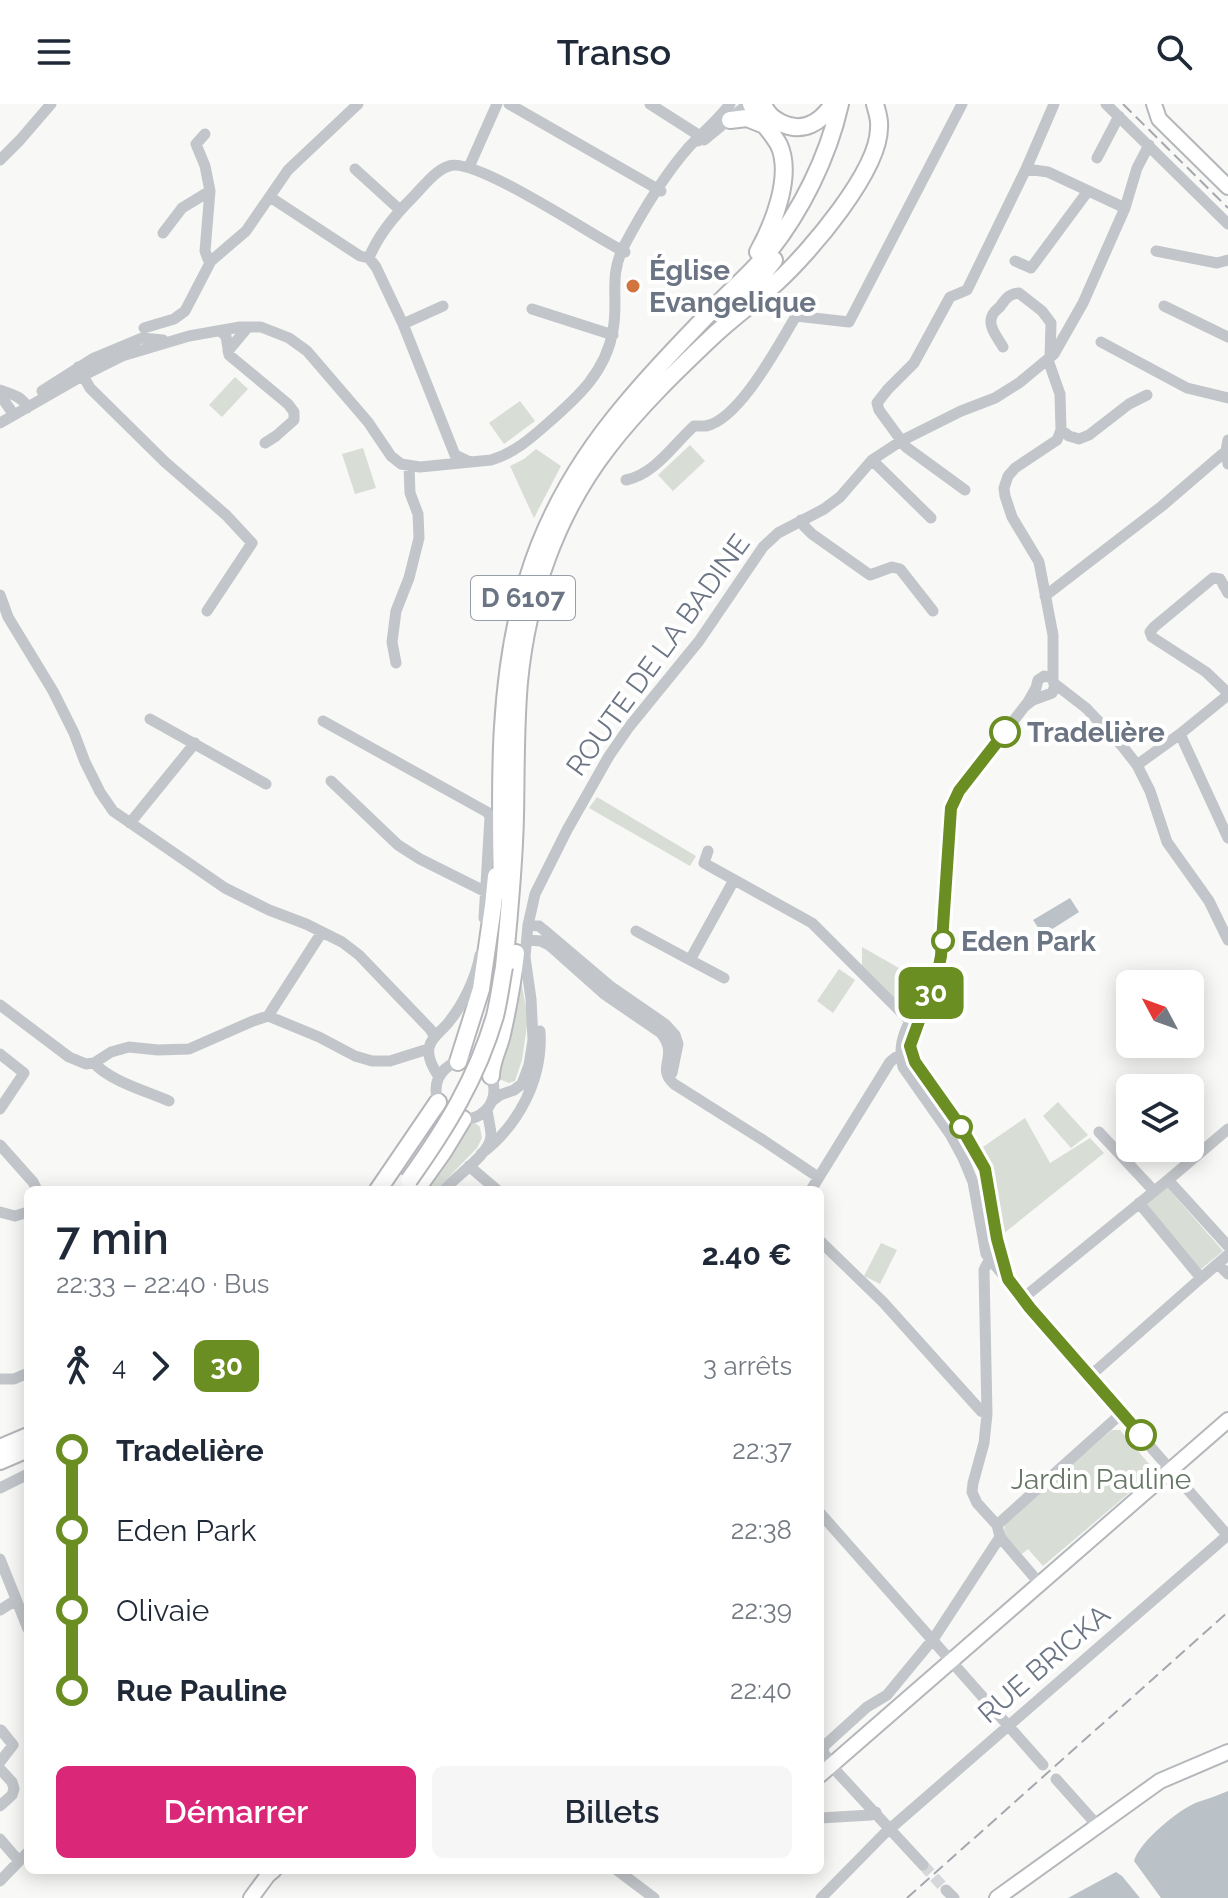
<!DOCTYPE html>
<html lang="fr">
<head>
<meta charset="utf-8">
<style>
	:root { --surface:#fff; --page:#f6f6f7; --text:#1f2937; --muted:#747a83; --accent:#db2777 }
	body { margin:0; font-family:Raleway,sans-serif; background:var(--page); color:var(--text); height:100vh; display:flex; flex-direction:column; font-size:30px; white-space:nowrap }
	* { box-sizing:border-box; margin:0 }
	p { font-size:26px; color:var(--muted) }
	.icon { flex:none; width:44px; height:44px; fill:none; stroke:currentColor; stroke-width:2; stroke-linecap:round; stroke-linejoin:round }
	.map { position:relative; flex:1; overflow:hidden }
	.sheet { position:absolute; left:24px; top:1082px; width:800px; height:688px; display:flex; flex-direction:column; background:var(--surface); border-radius:12px; box-shadow:0 4px 20px #0003 }
	.sheet>* { flex:none }
	.badge { padding:0 16px; border-radius:12px; font-size:28px; line-height:52px }
	.needle { width:52px; rotate:311deg }
	.controls { position:absolute; left:1116px; top:866px; display:grid; gap:16px }
	.controls a { display:grid; place-items:center; width:88px; height:88px; border-radius:12px; background:var(--surface); box-shadow:0 4px 20px #0003; font-size:40px }
	.map>.badge { position:absolute; translate:-50% -50%; box-shadow:0 0 0 4px #fff }
	.legs { display:flex; align-items:center; gap:12px; height:88px; padding:0 32px; font-size:26px }
	.legs p { margin-inline-start:auto }
	.overview { display:flex; align-items:center; justify-content:space-between; height:136px; padding:0 32px }
	h1 { font-size:44px; font-weight:600; line-height:60px }
	.action { display:flex; gap:16px; margin-top:auto; padding:16px 32px }
	.action a { flex:1; height:92px; border-radius:12px; background:var(--accent); color:#fff; font-size:32px; font-weight:600; line-height:92px; text-align:center }
	.action a+a { background:var(--page); color:var(--text) }
	ul { padding:0 32px; list-style:none }
	li { display:flex; align-items:center; gap:28px; height:80px; font-size:30px }
	li i { display:grid; place-items:center; width:12px; height:100%; margin:0 10px; background:currentColor }
	li i::after { content:''; width:20px; height:20px; margin:-10px; border:6px solid; border-radius:50%; background:var(--surface) }
	li p { margin-inline-start:auto }
	li:first-child i { background:linear-gradient(#0000 50%,currentColor 0) }
	li:last-child i { background:linear-gradient(currentColor 50%,#0000 0) }
	header { display:flex; justify-content:space-between; align-items:center; height:104px; padding:0 32px; background:var(--surface); font-size:36px; font-weight:600 }
	.map>svg:first-child { display:block }
	.green { fill:#d8ddd6 }
	.water { fill:#bac2c8 }
	.lines { fill:none; stroke-linecap:round; stroke-linejoin:round }
	.minor-tunnel { stroke:#d5d7da; stroke-width:11; stroke-dasharray:11 5.5; stroke-linecap:butt }
	.major-casing { stroke:#b4b7bb; stroke-width:18 }
	.highway-casing { stroke:#b4b6ba; stroke-width:20 }
	.minor { stroke:#c2c5c9; stroke-width:11 }
	.major { stroke:#fff; stroke-width:14 }
	.highway { stroke:#fff; stroke-width:16 }
	.rail { stroke:#a4a8ae; stroke-width:2; stroke-dasharray:12 6; stroke-linecap:butt }
	.highway-bridge-casing { stroke:#b4b6ba; stroke-width:20; stroke-linecap:butt }
	.highway-bridge { stroke:#fff; stroke-width:16 }
	.line-1-casing { stroke:#fff; stroke-width:18 }
	.line-1 { stroke:#6b8e23; stroke-width:12 }
	.poi-dot { fill:#d2743d; stroke:#fff; stroke-width:3 }
	.stop-1-dot { fill:#fff; stroke:#6b8e23; stroke-width:4 }
	.labels { text-anchor:middle; dominant-baseline:central; stroke-width:8; stroke-linejoin:round; paint-order:stroke }
	.shield { fill:#fff; stroke:#979ea9; stroke-width:2 }
	.shield-label { font-size:26px; font-weight:bold; fill:#6b7584 }
	.poi-label { font-size:28px; font-weight:bold; fill:#6b7584; stroke:#fff; text-anchor:start }
	.street-label { font-size:28px; fill:#6b7584; stroke:#fff }
	.stop-label { font-size:28px; font-weight:bold; fill:#6b7584; stroke:#fff; text-anchor:start }
	.park-label { font-size:28px; fill:#667765; stroke:#fff }
</style>
</head>
<body>
<header><svg class="icon" aria-label="menu" viewBox="0 0 24 24"><path d="M4 6h16M4 12h16M4 18h16"/></svg>Transo<svg class="icon" aria-label="search" viewBox="0 0 24 24"><circle cx="10" cy="10" r="6"/><path d="M15 15l6 6"/></svg></header>
<div class="map">
<svg width="1228" height="1794" viewBox="0 0 1228 1794">
	<rect width="100%" height="100%" fill="#f8f8f6"/>
	<!-- green -->
	<path class="green" d="M235,273L248,285L222,313L209,301Z
		M520,297L535,317L504,340L489,319Z
		M690,341L705,357L673,387L658,371Z
		M363,344L376,384L355,390L342,350Z
		M536,345L561,362L534,414L510,362L524,355Z
		M597,693L696,752L690,762L589,704Z
		M862,843L906,868L919,863L927,869L911,898L903,905L862,863Z
		M839,865L855,876L833,909L817,897Z
		M519,866L528,915L522,956L515,977L509,979L499,975L496,965Z
		M1058,998L1088,1031L1071,1044L1043,1012Z
		M1025,1014L1050,1059L1090,1034L1104,1049L1003,1130L991,1060L983,1043Z
		M475,1019L480,1023L482,1034L477,1044L436,1086H423L465,1023Z
		M1166,1082L1223,1147L1200,1166L1145,1099Z
		M881,1139L897,1146L880,1180L864,1172Z
		M1112,1326H1120L1150,1361L1148,1373L1043,1462L1028,1445L1022,1450L1004,1430L1005,1418Z"/>
	<!-- water -->
	<path class="water" d="M1070,794L1079,808L1043,831L1033,816Z
		M1228,1687V1794H1161L1134,1757C1140,1737 1179,1705 1198,1698C1208,1695 1218,1691 1228,1687Z
		M1116,1768L1122,1772L1140,1794H1068Z"/>
	<g class="lines">
		<!-- minor-tunnel -->
		<path class="minor-tunnel" d="M923,1761L946,1786"/>
		<!-- major casing -->
		<g class="major-casing">
			<path id="major" d="M1154,0L1159,15L1228,83
				M820,1671L1228,1316
				M251,1794L268,1771L274,1766
				M997,1794L1160,1677L1228,1648"/>
		</g>
		<!-- highway casing -->
		<g class="highway-casing">
			<path id="highway" d="M751,0C758,16 771,26 779,41C793,72 773,121 758,148
				M763,0C767,10 772,14 781,19C803,30 821,18 833,0
				M730,16L747,14L762,20
				M742,197L774,156
				M502,787C500,683 497,574 528,474C547,411 582,352 625,301C655,264 690,229 724,194C738,180 753,167 766,151C801,108 828,53 840,0
				M504,863C509,812 514,762 515,712C516,667 515,623 519,578C527,494 556,410 608,343C639,303 675,268 712,233C733,213 756,197 777,178C809,149 879,67 879,24C880,15 877,8 875,0
				M458,958L481,885L493,802L496,772
				M491,972C491,957 499,944 502,930C508,903 513,876 516,849
				M378,1086L438,998
				M416,1086L443,1048L463,1015
				M0,1344L28,1332
				M0,1357L28,1345"/>
		</g>
		<!-- minor -->
		<path class="minor" d="M509,0L661,87
			M650,0L700,32L698,37
			M1106,0L1228,120
			M205,30L196,40L205,62L210,87L205,147L208,155L211,157
			M704,36L748,0
			M1097,54L1119,12
			M0,56L20,36L51,0
			M469,63L497,0
			M355,65L400,106
			M1026,65L1048,68L1125,104
			M270,93L360,152L369,154L376,163L403,220L455,351L470,358
			M163,129L182,104L210,87
			M1156,147L1217,159L1228,156
			M369,154C378,131 394,112 412,94C423,83 434,67 449,62C475,52 594,133 625,148
			M1015,157L1031,164L1088,87
			M1164,202L1228,233
			M532,205L613,231
			M403,220L443,202
			M144,224L174,215L185,207L211,157L246,127L288,66L358,0
			M220,227L226,232L229,251L288,300L294,308V316L276,332L265,339
			M1101,238L1187,284L1228,294
			M1003,243C998,234 986,221 993,210C995,206 1000,204 1002,200C1007,193 1010,190 1019,189L1042,207L1051,219L1050,254
			M228,247L248,223
			M1048,256L1060,290L1061,326L1057,336L1015,364L1008,372L1004,384L1005,392L1012,413L1039,458L1053,531V576
			M78,263L90,284L165,358L226,411L252,439L207,507
			M0,286C10,290 23,292 27,304
			M42,287L94,254L142,234L163,236
			M0,291L14,311
			M0,319L82,272L122,252L189,232L240,223H261L289,234L307,247L368,318L391,352L401,360L420,363L491,356C514,349 530,335 547,320C578,293 606,268 613,226C619,195 608,173 624,142C642,108 662,74 688,44C702,29 718,16 730,0
			M1061,326L1069,332L1079,335L1089,331L1129,300L1147,291
			M1228,336L1226,347L1228,360
			M872,356L931,414
			M626,376C655,370 673,341 694,322C698,322 702,322 706,322C740,315 779,240 796,212L849,218L962,0
			M965,386L906,343L879,306L877,299L888,285L914,259L950,193L967,186L1026,65L1054,0
			M801,416L804,422L812,430L870,471L892,463L900,465L933,507
			M1228,489L1220,475L1213,474L1154,523L1150,528L1152,533L1206,568L1228,589
			M0,491L8,513L53,587L74,629L85,658L100,688L113,707L225,784L269,806L306,820L342,838L359,851L430,925L435,933
			M1045,492L1162,402L1226,347
			M396,559L392,538L396,507L409,474L419,434L418,410L410,389L409,362
			M1055,580L1086,604L1123,643L1137,661L1150,687L1167,738L1209,797L1228,836
			M150,615L266,680
			M323,617L487,708L490,713L484,814
			M1180,630L1228,734
			M1137,661L1180,630L1228,591
			M331,677L398,741L420,755L486,788
			M130,719L195,639
			M708,747L704,759L812,819L908,915L914,919
			M528,821L539,822L544,826L610,882L665,920L675,931L678,940L672,969
			M636,827L690,856L734,776
			M527,836L541,837L549,841L604,890L661,929C680,953 655,963 674,980L763,1036L818,1073
			M690,856L724,874
			M924,898C908,915 896,940 903,963L950,1030L963,1054L973,1078L986,1150L1030,1204L1228,1432
			M0,901L69,953L86,960L94,959L111,948L129,943L158,946L189,945L253,917L268,912L319,933L355,952L372,957H390L428,945
			M268,912L322,828
			M0,950L24,969L0,1005
			M436 986a29 29 0 1 1 58 0a29 29 0 1 1-58 0Z
			M94,959C110,977 146,987 169,997
			M439,973C434,965 427,954 429,944C431,933 442,927 448,919C463,901 476,874 480,851
			M492,997L500,991L514,986L522,980L529,961L533,936L531,895L525,853L528,821L535,790L567,726L609,652L629,623L699,537L763,443L778,429L824,405L840,393L872,356L901,337L961,307L995,294L1019,279L1054,250L1083,199L1125,104L1137,64L1149,41
			M1099,1028L1154,1087
			M0,1041L33,1078L37,1086
			M481,1050C519,1021 543,975 540,927
			M469,1062L497,1086
			M1168,1076L1228,1025
			M444,1086C456,1072 490,1050 491,1032C491,1024 488,1014 487,1006
			M811,1086L890,958L896,953L906,949
			M1139,1099L1201,1174L1228,1151
			M0,1108L15,1112L28,1108
			M820,1137L883,1198L981,1307L987,1310
			M1218,1160L1228,1170
			M1008,1175L997,1135L985,1065L961,1023L915,958L911,949L910,942L927,895L936,877L941,852L951,704L959,687L1028,598L1036,584L1038,576L1044,572L1052,574L1055,582L1052,589L1033,596L1024,603
			M1022,1195L1168,1076L1228,1142
			M1090,1272L1201,1174
			M0,1275H14L28,1269
			M0,1384L28,1370
			M820,1409L1043,1661
			M997,1421L1122,1309
			M1000,1433L1040,1480
			M0,1455L28,1525
			M0,1506L16,1496
			M0,1658L13,1641L1,1626
			M0,1665L12,1678L14,1685L12,1691L0,1702
			M1056,1675L1097,1721
			M820,1714L871,1711L876,1708
			M0,1735L18,1756
			M923,1761L838,1669L823,1648L824,1642L867,1603L887,1591L934,1534L1000,1433L997,1421L977,1399L972,1388L973,1379L984,1339L987,1310L984,1166L987,1160L1000,1147
			M617,1766L654,1794
			M0,1777L28,1748
			M946,1786L954,1794
			M821,1794L884,1730L1228,1431"/>
		<!-- major -->
		<use href="#major" class="major"/>
		<!-- highway -->
		<use href="#highway" class="highway"/>
		<!-- rail -->
		<path class="rail" d="M1123,0L1228,104
			M907,1794L1228,1508"/>
		<!-- highway-bridge casing -->
		<g class="highway-bridge-casing">
			<path id="highway-bridge" d="M409,1076C446,1024 477,974 495,912C499,896 501,879 504,863"/>
		</g>
		<!-- highway-bridge -->
		<use href="#highway-bridge" class="highway-bridge"/>
	</g>
	<g class="lines">
		<!-- line-1 casing -->
		<g class="line-1-casing">
			<path id="line-1" d="M1005,628L959,687L951,704L941,852L936,877L927,895L910,942L915,958L961,1023L985,1065L997,1135L1008,1175L1030,1204L1141,1331"/>
		</g>
		<!-- line-1 -->
		<use href="#line-1" class="line-1"/>
	</g>
	<!-- markers -->
	<circle class="poi-dot" cx="633" cy="182" r="8"/>
	<g class="stop-1-dot">
		<circle cx="1005" cy="628" r="14"/>
		<circle cx="943" cy="837" r="10"/>
		<circle cx="961" cy="1023" r="10"/>
		<circle cx="1141" cy="1331" r="14"/>
	</g>
	<g class="labels">
		<!-- shield labels -->
		<rect class="shield" x="471" y="472" width="104" height="44" rx="6"/>
		<g class="shield-label">
			<text x="523" y="494">D 6107</text>
		</g>
		<!-- poi labels -->
		<g class="poi-label">
			<text x="649" y="166">Église<tspan x="649" dy="32">Evangelique</tspan></text>
		</g>
		<!-- street labels -->
		<g class="street-label">
			<text transform="translate(658 551) rotate(-54)">ROUTE DE LA BADINE</text>
			<text transform="translate(1044 1560) rotate(-41)">RUE BRICKA</text>
		</g>
		<!-- stop labels -->
		<g class="stop-label">
			<text x="1027" y="628">Tradelière</text>
			<text x="961" y="837">Eden Park</text>
		</g>
		<!-- park labels -->
		<g class="park-label">
			<text x="1101" y="1375">Jardin Pauline</text>
		</g>
	</g>
</svg>
<div class="controls">
<a><svg class="needle" viewBox="-14 -14 28 28"><path d="M0-13l5 13h-10z" fill="#e53935"/><path d="M0 13l5-13h-10z" fill="#747a83"/></svg></a>
<a><svg class="icon" aria-label="layers" viewBox="0 0 24 24"><path d="M12 4l9 5-9 5-9-5zM3 14l9 5 9-5"/></svg></a>
</div>
<b class="badge" style="left:931px;top:889px;background:#6b8e23;color:#fff">30</b>
<section class="sheet">
<div class="overview"><div><h1>7 min</h1><p>22:33 – 22:40 · Bus</p></div><b>2.40 €</b></div>
<div class="legs"><svg class="icon" aria-label="walk" viewBox="0 0 24 24"><circle cx="13" cy="4" r="2"/><path d="M13 8l-2 6 4 7M11 14l-3 7M7 12l3-4h3l4 4"/></svg>4<svg class="icon" aria-label="forward" viewBox="0 0 24 24"><path d="M9 5l7 7-7 7"/></svg><b class="badge" style="background:#6b8e23;color:#fff">30</b><p>3 arrêts</p></div>
<ul>
<li><i style="color:#6b8e23"></i><b>Tradelière</b><p>22:37</p></li>
<li><i style="color:#6b8e23"></i><span>Eden Park</span><p>22:38</p></li>
<li><i style="color:#6b8e23"></i><span>Olivaie</span><p>22:39</p></li>
<li><i style="color:#6b8e23"></i><b>Rue Pauline</b><p>22:40</p></li>
</ul>
<div class="action"><a>Démarrer</a><a>Billets</a></div>
</section>
</div>
</body>
</html>
